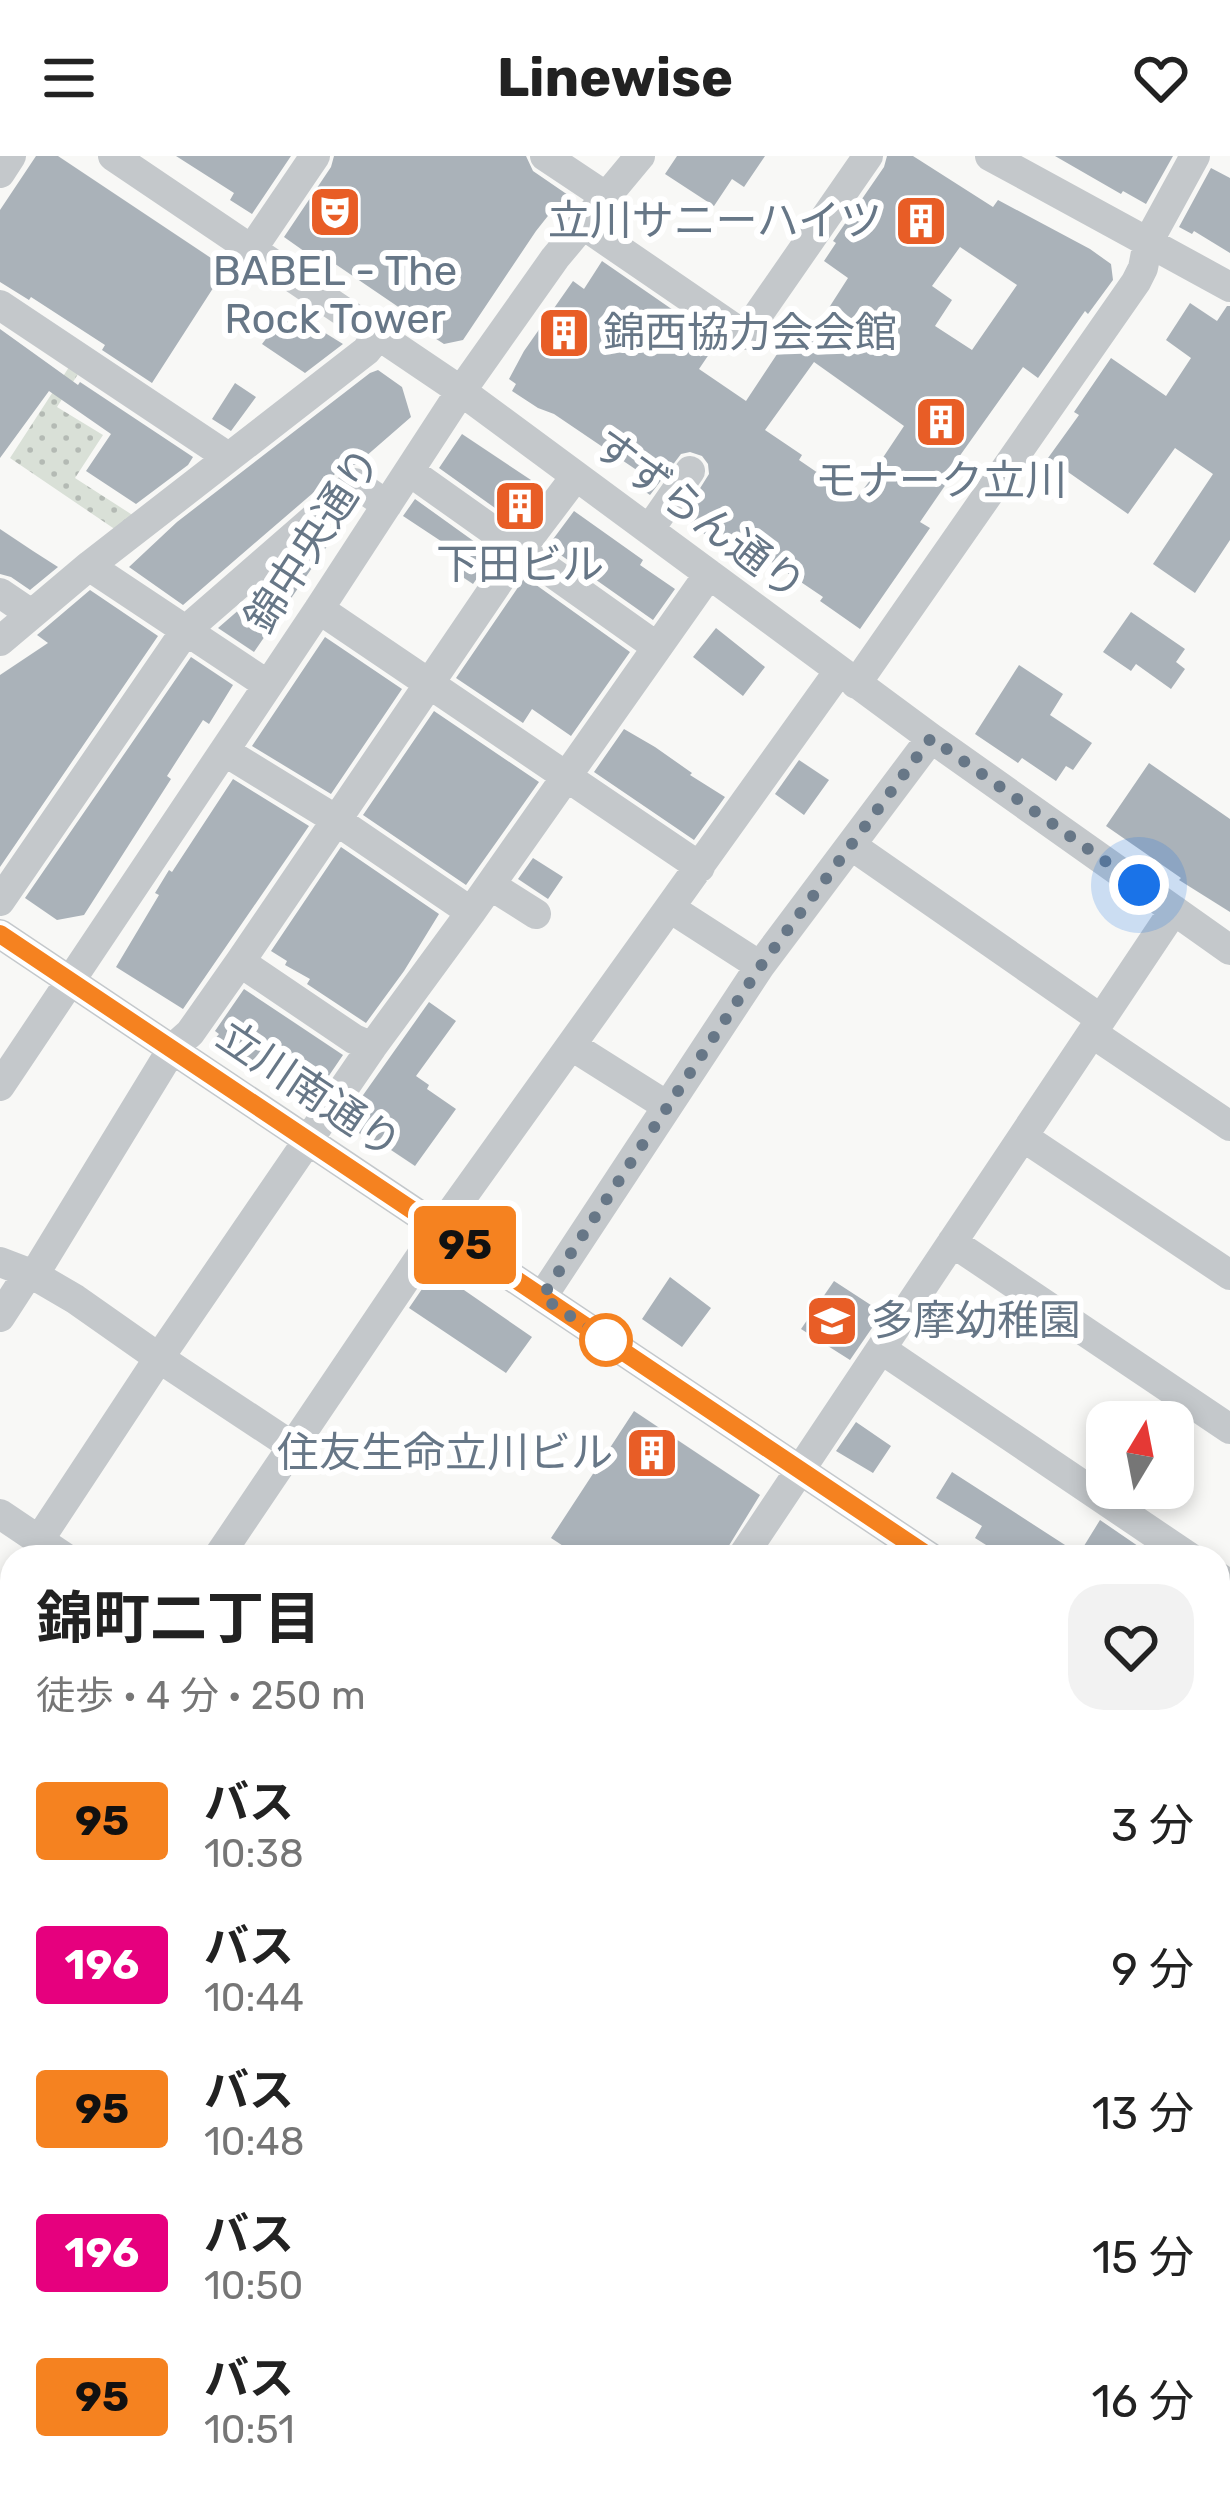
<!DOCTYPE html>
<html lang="ja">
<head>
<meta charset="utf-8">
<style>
	:root { --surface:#fff; --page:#f2f2f2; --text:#222; --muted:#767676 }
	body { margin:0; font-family:Rubik,"Noto Sans JP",sans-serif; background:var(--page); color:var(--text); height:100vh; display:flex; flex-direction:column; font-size:45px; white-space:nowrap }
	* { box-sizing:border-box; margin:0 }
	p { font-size:39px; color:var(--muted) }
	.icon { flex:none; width:66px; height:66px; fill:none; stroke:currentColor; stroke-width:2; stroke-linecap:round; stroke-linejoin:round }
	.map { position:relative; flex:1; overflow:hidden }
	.sheet { position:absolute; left:0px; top:1389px; width:1230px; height:951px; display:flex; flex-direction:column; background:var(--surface); border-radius:36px 36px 0 0; box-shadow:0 6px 18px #0003 }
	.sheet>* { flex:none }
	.badge { padding:0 24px; border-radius:9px; font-size:42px; line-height:78px }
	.needle { width:78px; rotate:10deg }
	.tools { position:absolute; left:1086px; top:1245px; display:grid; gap:24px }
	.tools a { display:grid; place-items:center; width:108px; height:108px; border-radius:24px; background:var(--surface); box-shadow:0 6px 18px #0003; font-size:60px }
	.you { position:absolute; width:60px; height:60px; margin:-30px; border:9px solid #fff; border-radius:50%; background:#1a73e8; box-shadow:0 0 0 18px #1a73e833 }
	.map>.badge { position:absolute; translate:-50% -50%; box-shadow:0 0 0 6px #fff }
	.round { display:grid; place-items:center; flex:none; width:126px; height:126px; border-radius:36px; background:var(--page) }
	.headline { display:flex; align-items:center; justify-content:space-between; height:204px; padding:0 36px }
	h1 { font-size:57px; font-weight:700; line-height:90px }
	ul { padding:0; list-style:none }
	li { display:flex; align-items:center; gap:36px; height:144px; padding:0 36px }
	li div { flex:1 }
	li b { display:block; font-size:45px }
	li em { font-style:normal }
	li .badge { min-width:132px; font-weight:700; text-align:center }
	header { display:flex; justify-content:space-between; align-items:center; height:156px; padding:0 36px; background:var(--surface); font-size:54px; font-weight:700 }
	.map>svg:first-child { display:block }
	.grass { fill:url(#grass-dots) }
	.building { fill:#aab2b9; fill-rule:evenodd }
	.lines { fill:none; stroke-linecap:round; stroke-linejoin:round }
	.major-casing { stroke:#b7bbbf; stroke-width:40 }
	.minor { stroke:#c4c8cb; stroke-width:30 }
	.major { stroke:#fff; stroke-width:36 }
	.line-casing { stroke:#fff; stroke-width:27 }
	.line { stroke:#f58220; stroke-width:18 }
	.walk { stroke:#677787; stroke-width:12; stroke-dasharray:0 21.6 }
	.stop-dot { fill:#fff; stroke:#f58220; stroke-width:6 }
	.labels { text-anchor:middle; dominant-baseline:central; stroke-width:12; stroke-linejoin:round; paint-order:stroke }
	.poi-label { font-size:42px; fill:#677787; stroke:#fff }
	.street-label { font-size:42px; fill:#677787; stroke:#fff }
</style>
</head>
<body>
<header><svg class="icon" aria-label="menu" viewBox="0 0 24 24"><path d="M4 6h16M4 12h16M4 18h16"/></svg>Linewise<svg class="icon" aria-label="heart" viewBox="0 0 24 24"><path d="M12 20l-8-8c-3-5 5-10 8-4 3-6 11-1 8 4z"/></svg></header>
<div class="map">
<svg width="1230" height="2339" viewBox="0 0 1230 2339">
	<defs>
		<pattern id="grass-dots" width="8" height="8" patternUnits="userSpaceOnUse" patternTransform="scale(3)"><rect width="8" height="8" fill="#d9e0d7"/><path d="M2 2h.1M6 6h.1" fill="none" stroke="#b4bab4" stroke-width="1.8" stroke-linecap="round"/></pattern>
	</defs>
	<rect width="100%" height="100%" fill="#f8f8f6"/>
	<!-- grass -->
	<path class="grass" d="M71,208L80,215L57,251L103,279L75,322L134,360L116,374L10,302Z"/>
	<!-- building -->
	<path class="building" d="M36,0H58L226,112L152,227L102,194L105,189L31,141L29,144L0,126V54Z
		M176,0H291L252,58L230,44L234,37Z
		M334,0H526L533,15L568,39L558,53L555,51L536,75L463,184L444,188L416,170L419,165L322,99L318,105L284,81L331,11Z
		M677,0H765L744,31L732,23L714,50L665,18Z
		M887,0H913L993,51L998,44L1090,93L1111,108L1113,124L1088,158L1085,155L1038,222L1023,211L949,315L953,318L920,366L930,372L860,473L820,445L823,441L740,385L731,398L682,361L709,318L708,308L702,300L690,296L681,298L650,339L637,330L644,319L554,258L538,252L512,235L516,228L509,223L524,195L573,125L584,133L602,105L718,185L699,213L746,245L801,162L816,172L848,122L824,105L836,87L833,85L884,11ZM960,91L1017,129L972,194L935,170L952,144L932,130ZM814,206L904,270L880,306L883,307L856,343L799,304L802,299L765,274Z
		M1055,0H1173L1146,48L1123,35L1121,38Z
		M1211,12L1230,22V97L1194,75L1192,78L1179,71Z
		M1190,147L1217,165L1227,150H1230V384L1195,437L1153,408L1213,318L1175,292L1128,358L1048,302L1079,259L1074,256L1111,202L1166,240L1191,202L1166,184Z
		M288,154L343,188L305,217L262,188Z
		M0,173L78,229L80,226L193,301L188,309L136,348L86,315L111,278L49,235L0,302Z
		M378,214L402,231L411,261L357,308L342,312L183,449L129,411L177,366L370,217Z
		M235,227L256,241L231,275L212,263Z
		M462,278L531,324L529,327L541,335L516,367L439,312Z
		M415,343L493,399L473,428L449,412L459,397L403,360Z
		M574,355L643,404L640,409L675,433L653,464L548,390Z
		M341,365L343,367L254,496L218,472Z
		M0,373L33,395L58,411L30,434L11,421L0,418Z
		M525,421L630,496L571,580L532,553L523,567L456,522Z
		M90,434L158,480L0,711V519L48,487L37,479Z
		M1131,456L1185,493L1176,506L1185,513L1171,533L1136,508L1131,515L1103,496Z
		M716,472L765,511L743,540L693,501Z
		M325,481L402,533L331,638L252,590Z
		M191,501L233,529L209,568L203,564L167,620L171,623L84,759L57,764L25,742Z
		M1019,509L1063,538L1050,559L1092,587L1073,614L1066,610L1056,625L1022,602L1018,607L975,578Z
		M434,555L539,626L466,729L363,659Z
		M624,573L655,591L692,617L690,619L725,641L694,684L594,616Z
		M799,604L829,624L804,659L775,638Z
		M1149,607L1230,663V756L1179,724L1181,722L1106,670Z
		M233,623L309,670L183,853L116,811L159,739L155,737L169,714L172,716Z
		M341,691L439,758L404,815L366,867L307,828L310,823L285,809L287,805L271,795Z
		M533,702L563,721L548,743L518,723Z
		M244,833L343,899L313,943L309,940L306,944L214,884L219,878L215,875Z
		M429,846L456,865L416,920L429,929L427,933L456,953L415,1010L385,990L382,994L344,966Z
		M435,1114L532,1181L506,1217L409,1152Z
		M670,1121L711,1152L682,1191L642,1163Z
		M834,1125L877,1153L869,1166L874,1169L850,1204L801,1173Z
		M634,1255L760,1339L722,1401H580L551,1382Z
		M856,1266L891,1290L873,1317L836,1295Z
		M952,1316L1079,1398L1100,1364L1154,1401H1005L975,1382L982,1370L936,1342Z"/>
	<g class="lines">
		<!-- major casing -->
		<g class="major-casing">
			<path id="major" d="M1218,1497L1230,1479
				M652,2339L660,2328"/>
		</g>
		<!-- minor -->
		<path class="minor" d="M113,0L461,235L931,582L1230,794
			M545,0L605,40
			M990,0L1230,131
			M0,17L11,0
			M582,68L744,179L868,0
			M252,93L315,0
			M0,149L228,301
			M409,315L657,491
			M649,374L690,315
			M89,410L268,529
			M0,437L31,458
			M319,453L700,711
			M0,485L89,410L366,195L379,179
			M856,528L1136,126L1143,112L1148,86L1195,0
			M224,595L330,660L471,756
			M852,690L1101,863
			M490,729L536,758
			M0,745L186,474L355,327L387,349
			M670,752L760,810
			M0,778L930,1401
			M240,806L354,883L372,891
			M1092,877L1230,970
			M572,890L667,950
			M0,930L319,453L461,235L555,102L640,0
			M1023,981L1230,1119
			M952,1086L1230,1273
			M0,1106L34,1119L75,1143L159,1202L292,1290
			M542,1141L760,810L931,582
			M0,1161L24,1124L34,1119L172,893L190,877L240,806L520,394L576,320
			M881,1193L1189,1401
			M0,1358L64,1401
			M39,1384L159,1202L372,891L471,756L709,418
			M218,1401L440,1072L839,515
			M742,1401L1174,754
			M1218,1421L1230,1429
			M1218,1592L1230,1600
			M0,1729L12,1711
			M0,1999L12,2007
			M1218,2214L1230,2195
			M0,2322L12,2304
			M490,2328L506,2339
			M118,2339L125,2328
			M1135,2339L1142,2328"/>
		<!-- major -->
		<use href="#major" class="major"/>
	</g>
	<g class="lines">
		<!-- line casing -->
		<g class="line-casing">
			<path id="line" d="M0,778L930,1401"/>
		</g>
		<!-- line -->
		<use href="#line" class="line"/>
		<!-- walk -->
		<path class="walk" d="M606,1184L615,1190L542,1141L760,811L931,582L1139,729"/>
	</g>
	<!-- icons -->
	<defs>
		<g id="theatre-square" transform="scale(2.7)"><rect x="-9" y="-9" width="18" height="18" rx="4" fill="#e85d26" stroke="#fff"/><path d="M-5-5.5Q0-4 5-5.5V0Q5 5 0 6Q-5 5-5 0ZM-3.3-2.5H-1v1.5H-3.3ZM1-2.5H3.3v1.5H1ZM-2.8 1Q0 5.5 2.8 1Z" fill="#fff"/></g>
		<g id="building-square" transform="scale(2.7)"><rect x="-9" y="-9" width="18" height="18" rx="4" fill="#e85d26" stroke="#fff"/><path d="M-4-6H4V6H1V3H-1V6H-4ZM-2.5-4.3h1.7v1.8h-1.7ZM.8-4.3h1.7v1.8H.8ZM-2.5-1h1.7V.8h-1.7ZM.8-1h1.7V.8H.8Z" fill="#fff"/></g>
		<g id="school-square" transform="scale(2.7)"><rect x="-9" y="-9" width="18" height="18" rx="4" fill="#e85d26" stroke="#fff"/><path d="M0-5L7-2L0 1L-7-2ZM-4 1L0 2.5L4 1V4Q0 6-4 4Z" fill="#fff"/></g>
	</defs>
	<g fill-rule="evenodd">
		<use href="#theatre-square" x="335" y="56"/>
		<use href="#building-square" x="921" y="65"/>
		<use href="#building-square" x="564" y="177"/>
		<use href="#building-square" x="941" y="266"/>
		<use href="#building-square" x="520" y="350"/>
		<use href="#school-square" x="832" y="1165"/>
		<use href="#building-square" x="652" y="1297"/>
	</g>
	<!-- markers -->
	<circle class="stop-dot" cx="606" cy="1184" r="24"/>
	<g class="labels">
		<!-- poi labels -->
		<g class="poi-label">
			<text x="882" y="65" text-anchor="end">立川サニーハイツ</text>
			<text x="335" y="115">BABEL - The<tspan x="335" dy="48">Rock Tower</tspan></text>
			<text x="603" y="177" text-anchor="start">錦西協力会会館</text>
			<text x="941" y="325">モナーク立川</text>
			<text x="520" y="409">下田ビル</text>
			<text x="871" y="1165" text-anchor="start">多摩幼稚園</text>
			<text x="613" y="1297" text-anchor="end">住友生命立川ビル</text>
		</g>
		<!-- street labels -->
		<g class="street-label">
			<text transform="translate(699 359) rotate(37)">すずらん通り</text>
			<text transform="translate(313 384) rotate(-57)">錦中央通り</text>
			<text transform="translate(309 934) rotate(34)">立川南通り</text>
		</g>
	</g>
</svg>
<div class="tools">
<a><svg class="needle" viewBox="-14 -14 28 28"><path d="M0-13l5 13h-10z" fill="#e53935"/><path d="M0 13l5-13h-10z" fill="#767676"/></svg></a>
</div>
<div class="you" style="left:1139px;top:729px"></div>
<b class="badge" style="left:465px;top:1089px;background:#f58220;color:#111">95</b>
<section class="sheet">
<div class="headline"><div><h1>錦町二丁目</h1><p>徒歩 · 4 分 · 250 m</p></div><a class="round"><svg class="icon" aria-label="heart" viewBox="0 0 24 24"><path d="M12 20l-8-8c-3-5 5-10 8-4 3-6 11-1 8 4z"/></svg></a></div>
<ul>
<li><span class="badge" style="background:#f58220;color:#111">95</span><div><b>バス</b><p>10:38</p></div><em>3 分</em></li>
<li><span class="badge" style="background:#e6007e;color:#fff">196</span><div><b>バス</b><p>10:44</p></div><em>9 分</em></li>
<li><span class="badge" style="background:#f58220;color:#111">95</span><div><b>バス</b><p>10:48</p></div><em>13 分</em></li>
<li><span class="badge" style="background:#e6007e;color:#fff">196</span><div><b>バス</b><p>10:50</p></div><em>15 分</em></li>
<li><span class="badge" style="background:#f58220;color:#111">95</span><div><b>バス</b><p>10:51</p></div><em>16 分</em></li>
</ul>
</section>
</div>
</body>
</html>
